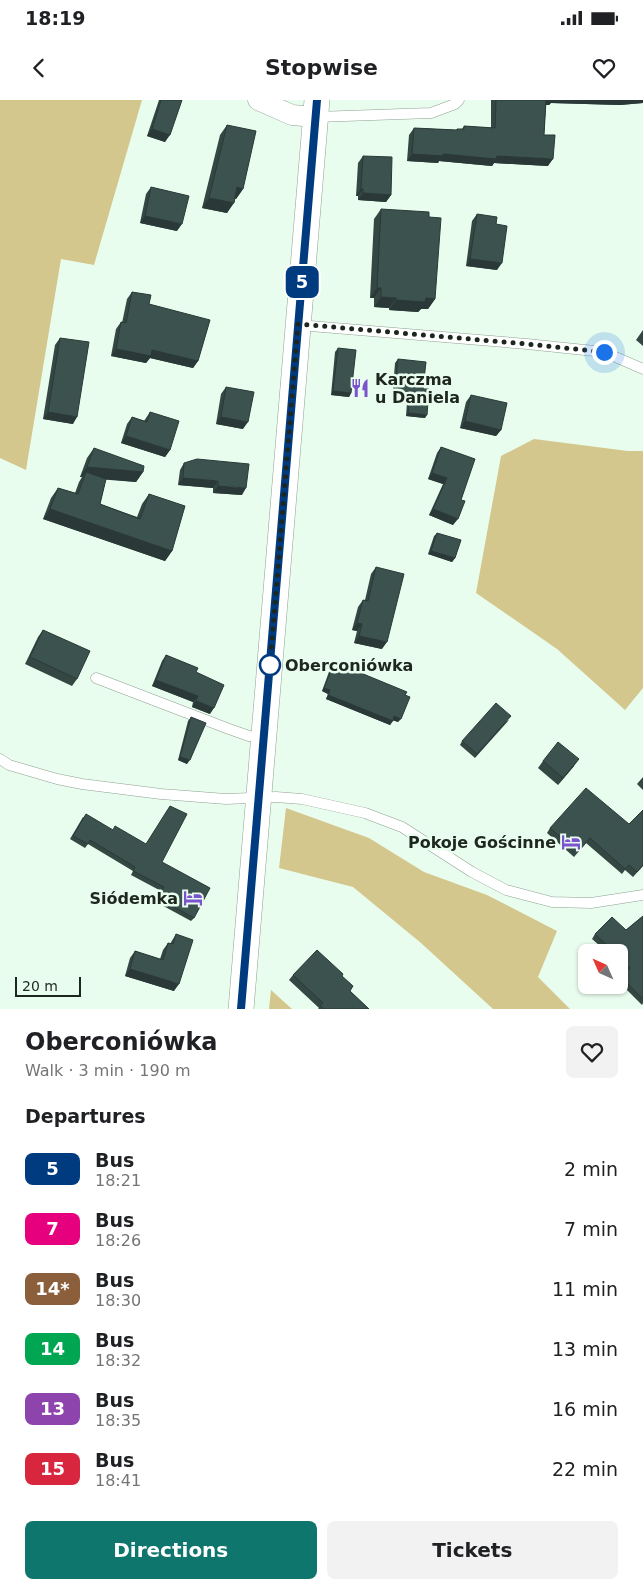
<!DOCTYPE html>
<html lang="en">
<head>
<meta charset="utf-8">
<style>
	:root { --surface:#fff; --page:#f2f2f2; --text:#202124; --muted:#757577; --accent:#0f766e }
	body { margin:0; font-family:"DejaVu Sans",sans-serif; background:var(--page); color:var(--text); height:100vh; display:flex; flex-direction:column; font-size:19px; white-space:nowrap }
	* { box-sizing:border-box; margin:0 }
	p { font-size:16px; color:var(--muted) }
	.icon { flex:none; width:28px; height:28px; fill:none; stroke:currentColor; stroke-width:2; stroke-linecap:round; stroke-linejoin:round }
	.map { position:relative; height:909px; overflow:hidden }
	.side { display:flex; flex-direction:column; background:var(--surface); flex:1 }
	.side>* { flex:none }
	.badge { padding:0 10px; border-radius:8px; font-size:18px; line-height:32px }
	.needle { width:32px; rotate:315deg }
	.tools { position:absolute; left:578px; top:844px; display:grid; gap:10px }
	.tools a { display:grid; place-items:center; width:50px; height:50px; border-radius:8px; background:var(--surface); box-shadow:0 1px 4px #0004; font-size:25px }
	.scale { position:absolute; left:15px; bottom:12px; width:66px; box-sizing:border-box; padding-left:5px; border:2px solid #1e2620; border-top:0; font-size:14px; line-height:18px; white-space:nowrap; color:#1e2620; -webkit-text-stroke:4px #e9fdee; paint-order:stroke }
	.you { position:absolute; width:25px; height:25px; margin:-12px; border:4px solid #fff; border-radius:50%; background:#1a73e8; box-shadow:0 0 0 8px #1a73e833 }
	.map>.badge { position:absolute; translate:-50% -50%; box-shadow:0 0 0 2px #fff }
	h2 { padding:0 25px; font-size:19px; line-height:45px }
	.round { display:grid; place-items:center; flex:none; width:52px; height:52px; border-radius:8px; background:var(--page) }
	.summary { display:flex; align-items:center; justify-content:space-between; height:85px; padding:0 25px }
	h1 { font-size:24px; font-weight:700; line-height:38px }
	.action { display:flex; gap:10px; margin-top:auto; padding:10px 25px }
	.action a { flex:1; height:58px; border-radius:8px; background:var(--accent); color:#fff; font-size:20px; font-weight:700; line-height:58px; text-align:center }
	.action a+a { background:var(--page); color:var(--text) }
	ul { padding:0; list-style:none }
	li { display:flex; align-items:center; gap:15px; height:60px; padding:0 25px }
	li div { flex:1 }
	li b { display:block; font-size:19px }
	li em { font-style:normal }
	li .badge { min-width:55px; font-weight:700; text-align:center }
	.status { display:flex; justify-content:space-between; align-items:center; height:35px; padding:0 25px; background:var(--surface); direction:ltr }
	.status svg { height:14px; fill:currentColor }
	header { display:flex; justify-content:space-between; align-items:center; height:65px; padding:0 25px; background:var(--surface); font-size:22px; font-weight:700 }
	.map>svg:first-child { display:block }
	.green { fill:#d4c78d }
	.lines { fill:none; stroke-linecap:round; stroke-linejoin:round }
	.service-casing { stroke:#8ea092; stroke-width:11 }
	.minor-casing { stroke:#8ea092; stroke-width:21 }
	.tertiary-casing { stroke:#8ea092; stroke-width:26 }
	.service { stroke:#fff; stroke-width:10 }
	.minor { stroke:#fff; stroke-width:20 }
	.tertiary { stroke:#fff; stroke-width:25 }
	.wall { fill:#344743 }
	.shaded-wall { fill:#2a3937 }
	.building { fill:#3c524e; stroke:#2a3937 }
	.line-casing { stroke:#fff; stroke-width:11 }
	.line { stroke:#003b80; stroke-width:8 }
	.walk { stroke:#1e2620; stroke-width:5; stroke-dasharray:0 9 }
	.stop-dot { fill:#fff; stroke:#003b80; stroke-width:2.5 }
	.labels { text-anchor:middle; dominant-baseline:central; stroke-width:5; stroke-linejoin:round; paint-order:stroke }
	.poi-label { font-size:16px; font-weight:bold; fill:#1e2620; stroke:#e9fdee; text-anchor:end }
	.stop-label { font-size:16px; font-weight:bold; fill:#1e2620; stroke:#e9fdee; text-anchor:start }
</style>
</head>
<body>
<div class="status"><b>18:19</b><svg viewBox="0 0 49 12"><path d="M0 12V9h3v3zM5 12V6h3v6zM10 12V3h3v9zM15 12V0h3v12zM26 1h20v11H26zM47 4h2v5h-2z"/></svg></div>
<header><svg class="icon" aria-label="back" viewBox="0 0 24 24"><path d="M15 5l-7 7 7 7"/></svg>Stopwise<svg class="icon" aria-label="heart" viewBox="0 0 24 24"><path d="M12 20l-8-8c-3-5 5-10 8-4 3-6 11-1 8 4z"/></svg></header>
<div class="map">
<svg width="643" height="909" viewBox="0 0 643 909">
	<rect width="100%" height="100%" fill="#e9fdee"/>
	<!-- green -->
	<path class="green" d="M0,0H142L94,165L61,159L26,370L0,358Z
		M534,339L628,351H643V588L625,610L557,549L476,493L501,356Z
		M286,708L369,738L424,772L487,795L557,831L538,877L570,909H493L421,843L353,787L279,768Z
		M271,890L292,909H269Z"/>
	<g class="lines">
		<!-- service casing -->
		<g class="service-casing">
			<path id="service" d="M316,17L431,13L455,4L459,0
				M298,225L527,244L604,252L643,269
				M96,578L229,629L249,636L264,637
				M0,659L9,665L57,679L82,684L161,694L226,699L276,697L302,699L365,713L402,727L472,772L506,790L552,802L591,803L643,795"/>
		</g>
		<!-- minor casing -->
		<g class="minor-casing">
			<path id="minor" d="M258,0L292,15L315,17"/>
		</g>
		<!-- tertiary casing -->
		<g class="tertiary-casing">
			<path id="tertiary" d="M241,909L317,0"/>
		</g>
		<!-- service -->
		<use href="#service" class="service"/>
		<!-- minor -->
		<use href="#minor" class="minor"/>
		<!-- tertiary -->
		<use href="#tertiary" class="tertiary"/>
	</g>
	<!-- wall -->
	<path class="wall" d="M159,0H182L165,42L147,36Z
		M491,0H643V3L620,5L551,3L549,5H546L544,35L548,66L494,63L492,66L439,61L438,63L407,61L409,35L414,28L456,30L457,29H462L464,26L491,28Z
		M227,25L243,89L236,99L235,98L227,113L202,108L220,35Z
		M363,56L391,95L386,102L358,100V96H356L358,63Z
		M151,87L177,131L140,123L146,94Z
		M381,109L429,117L435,199L428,209H421L418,212L389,210V208L374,207V198H370L374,119Z
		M477,114L496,124L497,170L466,166L472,121Z
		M132,192L149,204L198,261L193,268L150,258L146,263L111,256L116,229L121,222L122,223L127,199Z
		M643,230V246L636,240Z
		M60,238L73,324L43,319L55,245Z
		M338,248L351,293L349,297L331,295L335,252Z
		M398,259L423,289L425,318L406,316L407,302L392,301L395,263Z
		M226,287L243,329L216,324L221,294Z
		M471,295L501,330L496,336L460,328L466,302Z
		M150,312L170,350L165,357L121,343L127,324L132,317L144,321Z
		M441,347L461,400L453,425L429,415L443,384L428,379L437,353Z
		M94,348L143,372L136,382L106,379L100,404L137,417L142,404L149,394L172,451L165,461L43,419L51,398L58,388L75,393L79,382L82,377H80L87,358Z
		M184,363L242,395L213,393V388L178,385L180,370Z
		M437,433L455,458L452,462L428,454L434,436Z
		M376,467L382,549L354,543L357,531L352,530L358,507L363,500H365L371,474Z
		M43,530L77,579L72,586L25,564L38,537Z
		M166,555L196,572L210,614L192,607L193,602L152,586L162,561Z
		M339,564L405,595L398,622L393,620L390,625L326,599L328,594L322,591L330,569L333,566L337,567Z
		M191,617L187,664L178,660L188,621Z
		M509,620L475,658L460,645L462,641Z
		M543,661L574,666L558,685L538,668Z
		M643,677V690L637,684Z
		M643,710V766L633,777L625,770L622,774L586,743L574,757L547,733L550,728L629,724Z
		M83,717L162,762L194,818L191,821L156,802L161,791L131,775L133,771L88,744L85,748L70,739Z
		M643,816V903L642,905L619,882V881L621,877L627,872L619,864V852H607L592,839L595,834L626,830Z
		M176,834L174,891L125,876L130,858L135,851L160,859L163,850L168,843L170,844Z
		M293,875L342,876L350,891L369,909H318L319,908L289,880Z"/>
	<!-- shaded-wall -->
	<path class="shaded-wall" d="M545,0H643V3L620,5L551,3L549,5H541Z
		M152,29L170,35L165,42L147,36Z
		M412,54H443L553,59L548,66L494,63L492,66L439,61L438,63L407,61Z
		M237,87L243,89L236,99L230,97Z
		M361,89H363L358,96H356Z
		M363,93L391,95L386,102L358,100Z
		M209,98L234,103L227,113L202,108Z
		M145,116L182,124L177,131L140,123Z
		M470,159L502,163L497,170L466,166Z
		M377,188H381L374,198H370Z
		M381,197L396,198L389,208L374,207Z
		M426,198L435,199L428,209H421L418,212L389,210L396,200Z
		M116,249L152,250L198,261L193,268L150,258L146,263L111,256Z
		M333,291L351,293L349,297L331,295Z
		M394,297L410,299L407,302L392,301Z
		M48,312L77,317L73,324L43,319Z
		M408,313L427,315L425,318L406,316Z
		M221,317L248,322L243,329L216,324Z
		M465,321L501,330L496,336L460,328Z
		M126,336L170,350L165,357L121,343Z
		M87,367L143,372L136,382L84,378L86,372L82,377H80Z
		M432,373L447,378L443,384L428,379Z
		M183,378L218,381L213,388L178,385Z
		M218,386L246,388L242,395L213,393Z
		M50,409L172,451L165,461L43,419Z
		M433,409L458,419L453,425L429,415Z
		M431,451L455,458L452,462L428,454Z
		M357,523L362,524L357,531L352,530Z
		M359,536L387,542L382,549L354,543Z
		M156,580L198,596L193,602L152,586Z
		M324,588L330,590L328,594L322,591Z
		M328,595L393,621L390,625L326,599Z
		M196,601L214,608L210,614L192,607Z
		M394,616L401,619L398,622L392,620Z
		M180,657L190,660L187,664L178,660Z
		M579,659L574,666L558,685L563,678Z
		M130,869L179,884L174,891L125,876Z"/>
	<!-- building -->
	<path class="building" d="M161,0H182L170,35L152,29Z
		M496,0H546L544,35H555L553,59L497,56L496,59L443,54V56L412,54L414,28L457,30V29H464V26L495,28Z
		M227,25L256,31L243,89L237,87L234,103L209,98Z
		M363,56L392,57L391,95L363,93V89H361Z
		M151,87L189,96L182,124L145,116Z
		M381,109L429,112V117L441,118L435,199L426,198L425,202L396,200V198L381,197V188H377Z
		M477,114L497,117L496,124L507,126L502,163L470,159Z
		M132,192L151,195L149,204L210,220L198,261L152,250L151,256L116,249L121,222L126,223Z
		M60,238L89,242L77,317L48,312Z
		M338,248L356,250L351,293L333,291Z
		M398,259L426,262L423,289H429L427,315L408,313L410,299L394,297Z
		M226,287L254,292L248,322L221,317Z
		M471,295L507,303L501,330L465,321Z
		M150,312L179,321L170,350L126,336L132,317L147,322Z
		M441,347L475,359L461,400L465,401L458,419L433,409L447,378L432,373Z
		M94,348L144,366L143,372L87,367Z
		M197,359L249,364L246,388L218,386V381L183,378L184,363Z
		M86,372L106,379L100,404L140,419L149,394L185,406L172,451L50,409L58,388L78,394Z
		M437,433L461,440L455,458L431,451Z
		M376,467L404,474L387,542L359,536L362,524L357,523L363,500L368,501Z
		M43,530L90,551L77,579L30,557Z
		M166,555L198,568L196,572L224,585L214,608L196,601L198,596L156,580Z
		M339,564L407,592L405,595L410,597L401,619L394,616L393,621L328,595L330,590L324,588L333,566L338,568Z
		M496,603L511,616L477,654L462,641Z
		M191,617L206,623L190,660L180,657Z
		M558,642L579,659L563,678L543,661Z
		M586,688L629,724L643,710V765L637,772L629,765L625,769L590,738L578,752L550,728Z
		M170,706L187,714L162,762L210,788L194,818L158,798L164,787L133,771L135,767L90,740L88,744L73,736L86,714L113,730L115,726L146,744Z
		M643,816V899L621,877L630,868L619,857V852H614L595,834L612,817L626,830Z
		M176,834L193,840L179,884L130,869L135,851L163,860L168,843L173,844Z
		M317,850L343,874L342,876L353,886L350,891L369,909H324L320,906L323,903L293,875Z"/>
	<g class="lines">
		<!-- line casing -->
		<g class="line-casing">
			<path id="line" d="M241,909L317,0"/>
		</g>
		<!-- line -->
		<use href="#line" class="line"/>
		<!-- walk -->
		<path class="walk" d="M270,565L298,224L527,244L604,252"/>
	</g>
	<!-- icons -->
	<defs>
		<g id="restaurant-bare" transform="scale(1.5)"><path d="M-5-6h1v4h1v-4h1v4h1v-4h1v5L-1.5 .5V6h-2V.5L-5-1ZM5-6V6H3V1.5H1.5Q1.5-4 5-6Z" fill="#7b53cc" stroke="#e9fdee" stroke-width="2.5" paint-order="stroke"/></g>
		<g id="hotel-bare" transform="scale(1.5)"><path d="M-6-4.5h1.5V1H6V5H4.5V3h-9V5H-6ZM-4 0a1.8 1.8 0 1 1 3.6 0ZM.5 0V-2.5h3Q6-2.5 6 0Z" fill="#7b53cc" stroke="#e9fdee" stroke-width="2.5" paint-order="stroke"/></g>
	</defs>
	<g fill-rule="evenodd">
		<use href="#restaurant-bare" x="360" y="288"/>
		<use href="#hotel-bare" x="571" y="742"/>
		<use href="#hotel-bare" x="193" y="798"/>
	</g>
	<!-- markers -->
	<circle class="stop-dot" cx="270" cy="565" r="10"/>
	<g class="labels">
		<!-- poi labels -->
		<g class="poi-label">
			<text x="375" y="279" text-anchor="start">Karczma<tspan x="375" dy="18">u Daniela</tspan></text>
			<text x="556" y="742">Pokoje Gościnne</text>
			<text x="178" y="798">Siódemka</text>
		</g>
		<!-- stop labels -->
		<g class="stop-label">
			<text x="285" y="565">Oberconiówka</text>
		</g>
	</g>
</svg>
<div class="tools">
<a><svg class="needle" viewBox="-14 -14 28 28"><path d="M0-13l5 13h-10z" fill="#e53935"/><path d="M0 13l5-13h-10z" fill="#757577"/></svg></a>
</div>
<div class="scale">20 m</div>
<div class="you" style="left:604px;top:252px"></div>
<b class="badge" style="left:302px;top:182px;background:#003b80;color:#fff">5</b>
</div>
<section class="side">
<div class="summary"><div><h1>Oberconiówka</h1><p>Walk · 3 min · 190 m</p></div><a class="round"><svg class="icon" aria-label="heart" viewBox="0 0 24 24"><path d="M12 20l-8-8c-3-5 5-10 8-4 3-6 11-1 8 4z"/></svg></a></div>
<h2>Departures</h2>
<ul>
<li><span class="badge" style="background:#003b80;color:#fff">5</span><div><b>Bus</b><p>18:21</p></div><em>2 min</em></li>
<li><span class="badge" style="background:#e6007e;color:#fff">7</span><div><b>Bus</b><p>18:26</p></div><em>7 min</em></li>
<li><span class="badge" style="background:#8b5e3c;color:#fff">14*</span><div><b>Bus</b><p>18:30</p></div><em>11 min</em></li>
<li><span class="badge" style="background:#00a651;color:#fff">14</span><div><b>Bus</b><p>18:32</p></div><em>13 min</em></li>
<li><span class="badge" style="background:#8e44ad;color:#fff">13</span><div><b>Bus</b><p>18:35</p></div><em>16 min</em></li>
<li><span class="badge" style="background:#d7263d;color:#fff">15</span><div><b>Bus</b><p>18:41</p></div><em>22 min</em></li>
</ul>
<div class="action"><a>Directions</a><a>Tickets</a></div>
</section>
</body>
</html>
